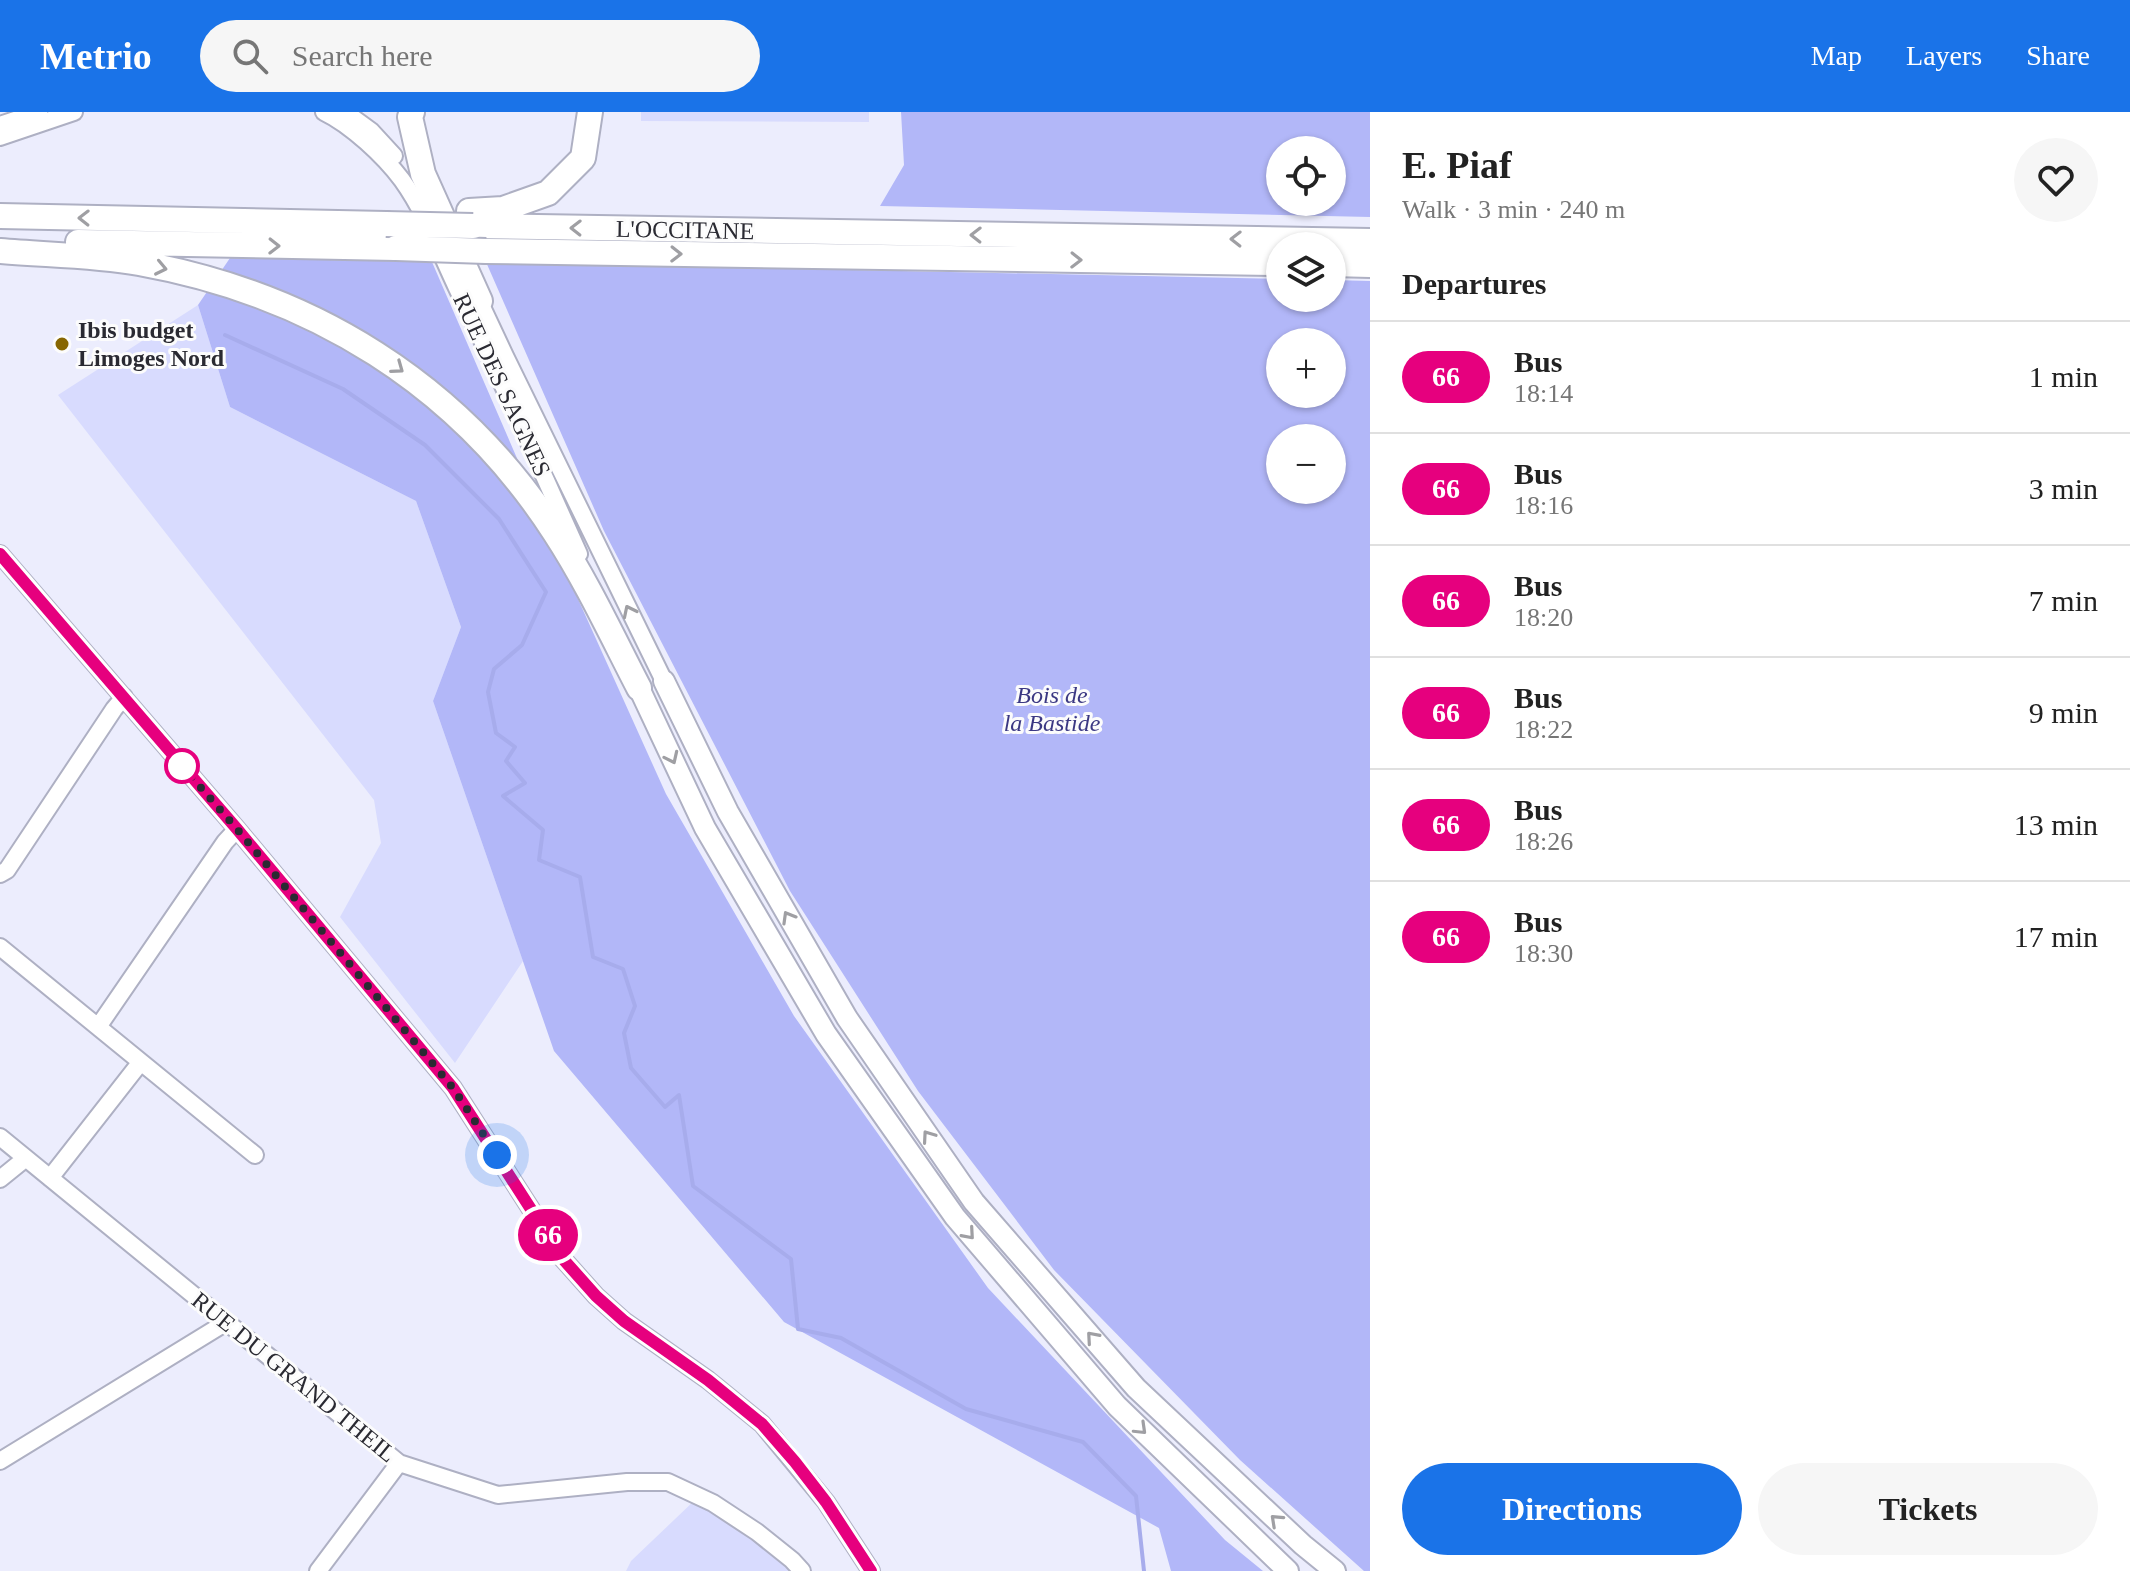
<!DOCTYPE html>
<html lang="en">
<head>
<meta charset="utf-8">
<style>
	:root { --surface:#fff; --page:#f6f6f6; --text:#222; --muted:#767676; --line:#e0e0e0; --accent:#1a73e8 }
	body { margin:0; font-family:"Times New Roman",serif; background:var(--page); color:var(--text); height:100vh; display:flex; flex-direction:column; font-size:30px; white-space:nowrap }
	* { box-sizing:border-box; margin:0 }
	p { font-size:26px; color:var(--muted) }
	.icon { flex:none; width:44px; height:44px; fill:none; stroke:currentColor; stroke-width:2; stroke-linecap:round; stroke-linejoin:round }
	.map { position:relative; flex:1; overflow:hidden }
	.sheet { display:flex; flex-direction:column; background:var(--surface); width:760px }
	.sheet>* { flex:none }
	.badge { padding:0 16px; border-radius:26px; font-size:28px; line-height:52px }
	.fabs { position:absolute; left:1266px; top:24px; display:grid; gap:16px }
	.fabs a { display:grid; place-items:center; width:80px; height:80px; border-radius:50%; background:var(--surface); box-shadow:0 2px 6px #0004; font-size:40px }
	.you { position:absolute; width:40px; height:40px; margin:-20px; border:6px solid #fff; border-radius:50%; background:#1a73e8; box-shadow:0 0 0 12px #1a73e833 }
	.map>.badge { position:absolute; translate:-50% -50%; box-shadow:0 0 0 4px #fff }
	h2 { padding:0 32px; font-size:30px; line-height:72px }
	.round { display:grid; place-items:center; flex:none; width:84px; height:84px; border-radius:42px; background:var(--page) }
	.overview { display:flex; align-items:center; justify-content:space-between; height:136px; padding:0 32px }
	h1 { font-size:38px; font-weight:800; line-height:60px }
	.cta { display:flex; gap:16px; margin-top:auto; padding:16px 32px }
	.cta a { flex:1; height:92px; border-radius:48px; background:var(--accent); color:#fff; font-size:32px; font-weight:800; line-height:92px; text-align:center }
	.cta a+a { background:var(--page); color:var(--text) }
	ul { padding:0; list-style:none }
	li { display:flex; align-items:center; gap:24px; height:112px; padding:0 32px; border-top:2px solid var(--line) }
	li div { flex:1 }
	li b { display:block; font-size:30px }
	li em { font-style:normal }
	li .badge { min-width:88px; font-weight:700; text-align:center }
	header { display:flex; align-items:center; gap:48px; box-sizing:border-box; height:112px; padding:0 40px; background:var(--accent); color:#fff }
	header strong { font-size:38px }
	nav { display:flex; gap:44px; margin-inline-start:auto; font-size:28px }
	.search { width:560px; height:72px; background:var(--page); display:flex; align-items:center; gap:20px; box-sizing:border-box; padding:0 28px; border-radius:44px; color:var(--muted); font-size:30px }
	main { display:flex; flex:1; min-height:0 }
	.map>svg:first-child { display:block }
	.green { fill:#d8dbfe }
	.forest { fill:#b2b7f8; fill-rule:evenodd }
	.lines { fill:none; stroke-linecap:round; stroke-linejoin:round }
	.stream { stroke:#a7acec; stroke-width:4 }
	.minor-casing { stroke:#aeb0c3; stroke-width:20 }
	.major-casing { stroke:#aeb0c3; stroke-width:24 }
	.highway-casing { stroke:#aeb0c3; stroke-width:28 }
	.minor { stroke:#fff; stroke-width:16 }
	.major { stroke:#fff; stroke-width:20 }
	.highway { stroke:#fff; stroke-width:24 }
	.highway-bridge-casing { stroke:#aeb0c3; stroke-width:28; stroke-linecap:butt }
	.highway-bridge { stroke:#fff; stroke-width:24 }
	.oneway { stroke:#9f9fa3 }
	.line-casing { stroke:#fff; stroke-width:18 }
	.line { stroke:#e6007e; stroke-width:12 }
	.walk { stroke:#2a2a32; stroke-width:8; stroke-dasharray:0 14.4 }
	.poi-dot { fill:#876601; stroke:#fcfcfc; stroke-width:3 }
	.stop-dot { fill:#fff; stroke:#e6007e; stroke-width:4 }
	.labels { text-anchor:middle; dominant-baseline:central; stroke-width:6; stroke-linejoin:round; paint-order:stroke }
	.street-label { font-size:24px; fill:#2a2a32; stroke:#fcfcfc }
	.poi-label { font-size:24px; font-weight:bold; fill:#2a2a32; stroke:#fcfcfc; text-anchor:start }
	.park-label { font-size:24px; font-style:italic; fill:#3b3883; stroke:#fcfcfc }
</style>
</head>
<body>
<header>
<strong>Metrio</strong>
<div class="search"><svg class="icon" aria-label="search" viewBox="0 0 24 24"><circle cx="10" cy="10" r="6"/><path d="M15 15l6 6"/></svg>Search here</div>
<nav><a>Map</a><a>Layers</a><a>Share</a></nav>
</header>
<main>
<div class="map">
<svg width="1370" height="1459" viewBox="0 0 1370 1459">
	<rect width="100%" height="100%" fill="#ecedfd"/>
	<!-- green -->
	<path class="green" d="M641,0H869V10L641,9Z
		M198,193L230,295L416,389L461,515L433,589L523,849L455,951L340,805L381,731L374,688L58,283Z
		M696,1387L766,1434L790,1459H626L631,1449Z"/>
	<!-- forest -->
	<path class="forest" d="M901,0H1370V105L880,94L904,53ZM1280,38H1332V90H1280Z
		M230,146L432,150L578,487L666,682L794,904L988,1176L1225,1428L1263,1459H1171L1159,1416L784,1210L554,939L433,589L461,515L416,389L230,295L198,193Z
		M486,150L1280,167V186H1332V168L1370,169V1459H1364L1240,1348L1054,1158L918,979L790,779L604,419ZM1280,230H1332V282H1280ZM1280,326H1332V378H1280Z"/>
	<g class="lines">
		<!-- stream -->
		<path class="stream" d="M225,223L343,277L425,333L499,407L546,480L522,533L494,557L488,580L496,621L515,635L506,649L525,671L503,684L543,718L539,748L580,765L593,845L623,857L635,894L624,921L631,956L665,995L679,983L693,1074L791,1147L798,1217L841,1226L966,1297L1083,1330L1136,1384L1144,1459"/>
		<!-- minor casing -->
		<g class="minor-casing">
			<path id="minor" d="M324,0C351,13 384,44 402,68C425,100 440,140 457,176C500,264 539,353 579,442
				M345,0L371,19L394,44
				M0,13L39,0
				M0,25L74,0
				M475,180L505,244L664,569
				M0,442L237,717L453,976L563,1147L596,1184L624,1209L708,1268L762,1312L826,1390L871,1459
				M0,762L7,758L114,597L124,585
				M0,835L255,1043
				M98,915L225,730L237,717
				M0,1025L399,1351L498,1383L627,1370H668L713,1391L757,1420L792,1448L802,1459
				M50,1066L140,951
				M0,1067L26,1046
				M0,1349L225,1211
				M318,1459L399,1351"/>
		</g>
		<!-- major casing -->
		<g class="major-casing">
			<path id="major" d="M664,569L728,700L847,906L974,1090L1136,1276L1303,1433L1335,1459
				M639,576L705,716L826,922L955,1105L1117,1294L1288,1459"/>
		</g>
		<!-- highway casing -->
		<g class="highway-casing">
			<path id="highway" d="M412,0L410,5L423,62L480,189
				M469,99L503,97L548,81L583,46L590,0
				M0,104L386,112
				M473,114L1370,129
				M78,130L396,136
				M0,139C46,143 93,143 139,151C312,182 459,272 555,421C587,470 612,524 639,576
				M486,139L1280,151
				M1332,152L1370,153"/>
		</g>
		<!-- minor -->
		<use href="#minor" class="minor"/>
		<!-- major -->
		<use href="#major" class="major"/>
		<!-- highway -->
		<use href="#highway" class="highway"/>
		<!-- highway-bridge casing -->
		<g class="highway-bridge-casing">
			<path id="highway-bridge" d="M386,112L473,114
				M396,136L486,139"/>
		</g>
		<!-- highway-bridge -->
		<use href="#highway-bridge" class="highway-bridge"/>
	</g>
	<!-- one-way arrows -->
	<defs><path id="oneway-chevron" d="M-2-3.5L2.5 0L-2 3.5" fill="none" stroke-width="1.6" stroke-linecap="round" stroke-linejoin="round" transform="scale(2)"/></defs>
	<g class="oneway">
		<use href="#oneway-chevron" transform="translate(84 106) rotate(-179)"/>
		<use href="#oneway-chevron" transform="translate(576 116) rotate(-179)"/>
		<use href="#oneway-chevron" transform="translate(976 123) rotate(-179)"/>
		<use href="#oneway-chevron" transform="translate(1236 127) rotate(-179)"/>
		<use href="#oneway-chevron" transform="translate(274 134) rotate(1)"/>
		<use href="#oneway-chevron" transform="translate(676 142) rotate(1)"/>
		<use href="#oneway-chevron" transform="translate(1076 148) rotate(1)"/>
		<use href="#oneway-chevron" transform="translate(161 156) rotate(12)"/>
		<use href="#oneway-chevron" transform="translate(398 256) rotate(36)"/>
		<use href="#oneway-chevron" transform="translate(629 499) rotate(-116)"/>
		<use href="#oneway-chevron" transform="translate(672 646) rotate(65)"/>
		<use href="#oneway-chevron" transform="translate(788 805) rotate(-120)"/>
		<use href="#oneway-chevron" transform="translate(928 1024) rotate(-125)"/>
		<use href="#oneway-chevron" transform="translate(969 1122) rotate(49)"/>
		<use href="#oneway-chevron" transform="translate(1092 1225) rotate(-131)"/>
		<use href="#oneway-chevron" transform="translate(1141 1317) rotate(44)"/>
		<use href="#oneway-chevron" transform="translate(1276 1408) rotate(-137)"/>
	</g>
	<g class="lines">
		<!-- line casing -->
		<g class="line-casing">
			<path id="line" d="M0,442L237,717L453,976L563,1147L596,1184L624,1209L708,1268L762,1312L795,1350L826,1390L871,1459"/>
		</g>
		<!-- line -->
		<use href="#line" class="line"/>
		<!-- walk -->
		<path class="walk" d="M182,654L237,717L453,976L497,1043"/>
	</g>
	<!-- markers -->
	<circle class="poi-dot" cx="62" cy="232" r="8"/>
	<circle class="stop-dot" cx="182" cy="654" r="16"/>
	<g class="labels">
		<!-- street labels -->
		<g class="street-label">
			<text transform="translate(685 118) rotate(1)">L'OCCITANE</text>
			<text transform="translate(502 273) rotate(65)">RUE DES SAGNES</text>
			<text transform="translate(294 1265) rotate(39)">RUE DU GRAND THEIL</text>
		</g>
		<!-- poi labels -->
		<g class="poi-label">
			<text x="78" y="218">Ibis budget<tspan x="78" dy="28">Limoges Nord</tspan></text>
		</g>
		<!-- park labels -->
		<g class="park-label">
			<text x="1052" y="583">Bois de<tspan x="1052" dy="28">la Bastide</tspan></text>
		</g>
	</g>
</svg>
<div class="fabs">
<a><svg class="icon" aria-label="locate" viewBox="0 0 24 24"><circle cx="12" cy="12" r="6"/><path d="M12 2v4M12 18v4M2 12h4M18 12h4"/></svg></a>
<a><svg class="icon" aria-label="layers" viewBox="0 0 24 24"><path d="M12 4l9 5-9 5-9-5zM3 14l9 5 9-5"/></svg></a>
<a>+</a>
<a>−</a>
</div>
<div class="you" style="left:497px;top:1043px"></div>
<b class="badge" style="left:548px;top:1123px;background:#e6007e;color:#fff">66</b>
</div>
<section class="sheet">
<div class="overview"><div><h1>E. Piaf</h1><p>Walk · 3 min · 240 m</p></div><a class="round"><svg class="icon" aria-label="heart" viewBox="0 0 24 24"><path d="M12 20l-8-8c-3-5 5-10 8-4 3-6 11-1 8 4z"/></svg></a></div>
<h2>Departures</h2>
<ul>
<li><span class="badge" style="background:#e6007e;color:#fff">66</span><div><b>Bus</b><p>18:14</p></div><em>1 min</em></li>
<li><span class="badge" style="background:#e6007e;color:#fff">66</span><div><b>Bus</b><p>18:16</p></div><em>3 min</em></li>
<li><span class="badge" style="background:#e6007e;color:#fff">66</span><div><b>Bus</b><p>18:20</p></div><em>7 min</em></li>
<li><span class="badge" style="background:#e6007e;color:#fff">66</span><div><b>Bus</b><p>18:22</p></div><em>9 min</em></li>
<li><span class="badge" style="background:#e6007e;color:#fff">66</span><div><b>Bus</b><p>18:26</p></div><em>13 min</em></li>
<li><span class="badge" style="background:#e6007e;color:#fff">66</span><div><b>Bus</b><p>18:30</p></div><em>17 min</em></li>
</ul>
<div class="cta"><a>Directions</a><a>Tickets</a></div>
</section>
</main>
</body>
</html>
